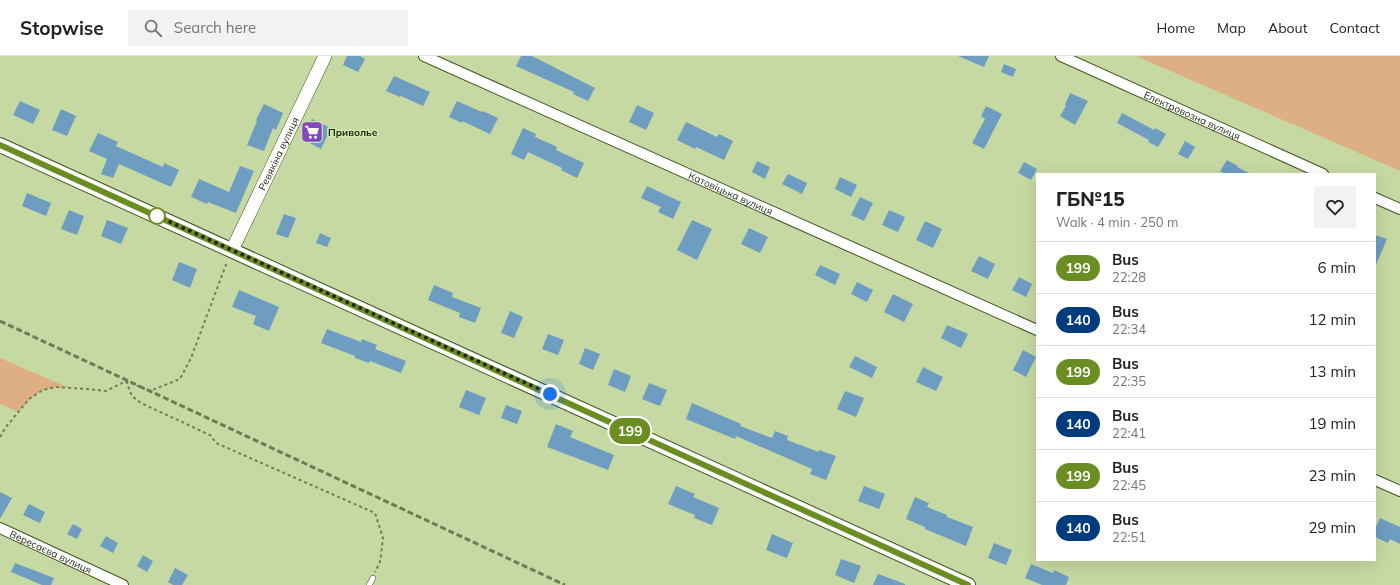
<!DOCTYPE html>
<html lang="en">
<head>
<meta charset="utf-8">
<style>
	:root { --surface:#fff; --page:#f2f2f2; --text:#222; --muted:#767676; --line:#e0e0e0 }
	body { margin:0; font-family:Mulish,sans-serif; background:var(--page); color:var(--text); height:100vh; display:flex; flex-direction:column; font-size:15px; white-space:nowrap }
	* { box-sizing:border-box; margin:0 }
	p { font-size:13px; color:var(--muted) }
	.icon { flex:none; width:22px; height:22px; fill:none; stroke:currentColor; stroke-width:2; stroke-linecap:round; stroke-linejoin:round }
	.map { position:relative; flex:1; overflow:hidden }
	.drawer { position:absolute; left:1036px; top:117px; width:340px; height:388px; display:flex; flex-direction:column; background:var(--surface); border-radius:0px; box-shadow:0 4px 16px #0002 }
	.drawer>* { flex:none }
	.badge { padding:0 8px; border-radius:13px; font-size:14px; line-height:26px }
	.you { position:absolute; width:20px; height:20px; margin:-10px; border:3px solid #fff; border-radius:50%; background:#1a73e8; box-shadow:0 0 0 6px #1a73e833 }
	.map>.badge { position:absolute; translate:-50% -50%; box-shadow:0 0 0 2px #fff }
	.round { display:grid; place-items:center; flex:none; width:42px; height:42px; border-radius:0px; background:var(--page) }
	.headline { display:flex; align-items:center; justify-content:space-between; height:68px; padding:0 20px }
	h1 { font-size:19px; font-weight:800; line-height:30px }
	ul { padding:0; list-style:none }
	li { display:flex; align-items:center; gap:12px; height:52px; padding:0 20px; border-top:1px solid var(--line) }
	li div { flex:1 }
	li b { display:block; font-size:15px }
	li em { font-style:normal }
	li .badge { min-width:44px; font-weight:700; text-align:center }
	header { display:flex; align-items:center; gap:24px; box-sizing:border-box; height:56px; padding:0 20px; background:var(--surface); border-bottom:1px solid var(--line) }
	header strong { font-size:19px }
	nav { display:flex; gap:22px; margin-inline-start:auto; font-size:14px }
	.search { width:280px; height:36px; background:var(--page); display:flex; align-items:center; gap:10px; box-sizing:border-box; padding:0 14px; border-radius:0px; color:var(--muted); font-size:15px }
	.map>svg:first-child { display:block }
	.green { fill:#dfaf84 }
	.building { fill:#6e9dc2 }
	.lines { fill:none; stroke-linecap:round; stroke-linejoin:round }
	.service-casing { stroke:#435220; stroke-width:6 }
	.minor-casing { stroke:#435220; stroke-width:12 }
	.tertiary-casing { stroke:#435220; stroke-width:14 }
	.secondary-casing { stroke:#435220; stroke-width:16 }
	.path { stroke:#717e58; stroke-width:2; stroke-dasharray:3 3; stroke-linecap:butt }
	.service { stroke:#fff; stroke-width:5 }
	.minor { stroke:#fff; stroke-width:10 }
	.tertiary { stroke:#fff; stroke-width:13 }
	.secondary { stroke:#fff; stroke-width:14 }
	.rail { stroke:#6e7b56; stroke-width:3; stroke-dasharray:6 3; stroke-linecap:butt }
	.line-casing { stroke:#fff; stroke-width:9 }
	.line { stroke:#6b8e23; stroke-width:6 }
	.walk { stroke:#1d240f; stroke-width:4; stroke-dasharray:0 7.2 }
	.stop-dot { fill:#fff; stroke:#6b8e23; stroke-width:2 }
	.labels { text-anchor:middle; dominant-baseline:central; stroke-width:3.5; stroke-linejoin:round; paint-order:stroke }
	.street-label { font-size:10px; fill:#1d240f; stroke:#d3e6af }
	.poi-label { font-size:10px; font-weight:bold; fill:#1d240f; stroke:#d3e6af; text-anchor:start }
</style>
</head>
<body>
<header>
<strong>Stopwise</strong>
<div class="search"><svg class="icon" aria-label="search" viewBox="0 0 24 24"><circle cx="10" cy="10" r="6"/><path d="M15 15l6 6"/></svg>Search here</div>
<nav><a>Home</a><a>Map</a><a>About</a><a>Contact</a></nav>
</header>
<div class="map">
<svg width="1400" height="529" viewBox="0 0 1400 529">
	<rect width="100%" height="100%" fill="#c6d9a2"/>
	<!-- green -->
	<path class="green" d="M1136,0H1400V115Z
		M0,302L69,332C42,330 35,337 18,356L0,348Z"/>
	<!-- building -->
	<path class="building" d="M347,0H360L365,3L358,16L343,9Z
		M521,0H532L595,32L588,45L573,38L574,36L516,10Z
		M958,0H989L984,11Z
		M1004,8L1016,13L1013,21L1001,16Z
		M394,20L430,36L423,50L401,40L400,41L386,35Z
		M1070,37L1088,45L1075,69L1060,60L1066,50L1065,49Z
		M20,45L40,54L33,68L13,59Z
		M457,45L482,56L483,55L498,62L490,78L462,65V67L449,61Z
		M264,48L283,57L276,74L273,72L264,95L247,89L257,65L256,64Z
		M637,49L654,57L646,74L629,66Z
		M986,50L1002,58L984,93L972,87L985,63L981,60Z
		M61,53L76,60L67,80L52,74Z
		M1122,57L1154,74L1155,72L1166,78L1158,91L1148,86L1149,84L1117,67Z
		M312,63L331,72L321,93L302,83Z
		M686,66L717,81L719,78L733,85L724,104L696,91L695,93L677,84Z
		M523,72L536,78L535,81L557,91L556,94L584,107L577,122L561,114L562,112L528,96L524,104L511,98Z
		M98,77L118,86L116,90L163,111L164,107L179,114L171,131L119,108L113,122L101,118L107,103L89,95Z
		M1185,85L1195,91L1188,103L1178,98Z
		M1227,104L1238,110L1237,111L1251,118H1225L1220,115Z
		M757,105L770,111L765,123L752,116Z
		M1024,106L1037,113L1031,124L1018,117Z
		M240,110L254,115L236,157L208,146L207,148L191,141L199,123L229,136Z
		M788,118L807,127L802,138L782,128Z
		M840,121L857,129L851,141L835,133Z
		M647,130L681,146L673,163L658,156L661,151L641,142Z
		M27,137L51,147L46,160L22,150Z
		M860,141L873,147L864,165L851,159Z
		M69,154L84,160L77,179L61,173Z
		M889,154L905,161L898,176L882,169Z
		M284,158L296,162L288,182L276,178Z
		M107,164L128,172L121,188L101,180Z
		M692,164L712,173L697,204L677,194Z
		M925,165L942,173L933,192L916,184Z
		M749,172L768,181L760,197L741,188Z
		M320,177L331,182L327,191L316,187Z
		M1375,179L1387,183L1375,211Z
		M979,200L995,208L988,223L971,215Z
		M179,206L197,213L190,232L172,224Z
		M820,209L840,218L835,229L815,219Z
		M1019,221L1032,228L1026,241L1012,234Z
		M857,226L873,234L867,246L851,238Z
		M434,229L453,237L452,241L481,252L475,267L459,261L460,257L428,244Z
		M239,234L279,251L269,275L253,268L256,260L232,251Z
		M893,238L913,248L904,266L884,256Z
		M510,255L523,261L514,282L501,277Z
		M947,269L968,278L961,292L941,282Z
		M327,273L361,286L362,283L377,289L375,293L406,305L401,317L370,305L369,307L355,302V300L321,287Z
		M548,278L564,284L558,299L542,293Z
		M585,292L600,298L593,314L579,308Z
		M1023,294L1036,301L1026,321L1013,314Z
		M855,300L877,311L872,322L849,311Z
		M923,311L943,321L936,335L916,326Z
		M614,313L631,320L625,336L608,329Z
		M649,327L667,334L660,350L642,343Z
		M466,334L486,342L479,359L459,351Z
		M845,335L864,342L856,361L837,353Z
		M692,347L741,368L740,370L772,382L775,375L788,380L787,384L819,396V394L836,400L826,424L810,418L812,413L736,380L735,383L686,363Z
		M506,349L522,355L517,368L501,362Z
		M556,368L573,375L570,381L614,399L608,414L547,391Z
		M676,430L695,438L693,441L719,452L712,469L694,462L695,459L668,448Z
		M864,430L885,438L879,453L858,445Z
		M0,436L12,442L0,463Z
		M915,441L929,447L927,451L947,459V461L973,471L966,490L925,473V471L906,463Z
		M29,448L45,456L40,467L23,459Z
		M1380,462L1400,471V488L1390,483L1388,487L1375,481V473Z
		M73,468L82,473L77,483L67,478Z
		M772,478L793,487L787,502L766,494Z
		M106,480L118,487L113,497L100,490Z
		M994,487L1012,494L1006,509L988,502Z
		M143,499L153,505L147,516L137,510Z
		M841,503L861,510L854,527L835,519Z
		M15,507L54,522L51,529H42L11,516Z
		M1031,508L1053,517L1054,514L1069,521L1066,529H1042L1025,522Z
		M175,512L188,519L182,529H173L168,526Z
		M878,518L905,528V529H873Z"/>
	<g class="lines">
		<!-- service casing -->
		<g class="service-casing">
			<path id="service" d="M369,529L373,522"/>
		</g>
		<!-- minor casing -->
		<g class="minor-casing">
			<g id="minor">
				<path id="s1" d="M424,0L1037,274"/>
				<path id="s2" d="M1061,0L1323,118"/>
				<path d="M1375,142L1400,153"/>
				<path d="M1375,424L1400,435"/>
				<path id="s3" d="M0,472L123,529"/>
			</g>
		</g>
		<!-- tertiary casing -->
		<g class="tertiary-casing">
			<g id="tertiary">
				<path id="s4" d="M232,194L325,0"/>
			</g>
		</g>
		<!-- secondary casing -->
		<g class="secondary-casing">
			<path id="secondary" d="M0,89L968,529"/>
		</g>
		<!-- path -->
		<path class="path" d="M126,325L132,340L141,347L210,379L216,387L375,457L383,482L380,506L375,516
			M0,381L6,371L29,343L43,334L55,331L88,333L106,335L126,325L150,335L180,323L191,302L227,206"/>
		<!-- service -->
		<use href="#service" class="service"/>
		<!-- minor -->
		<use href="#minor" class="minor"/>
		<!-- tertiary -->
		<use href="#tertiary" class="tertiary"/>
		<!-- secondary -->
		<use href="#secondary" class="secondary"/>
		<!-- rail -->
		<path class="rail" d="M0,265L565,529"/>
	</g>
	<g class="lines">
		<!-- line casing -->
		<g class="line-casing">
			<path id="line" d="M0,89L968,529"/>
		</g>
		<!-- line -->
		<use href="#line" class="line"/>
		<!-- walk -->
		<path class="walk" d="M157,160L550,338"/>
	</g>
	<!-- icons -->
	<defs>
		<g id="supermarket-square" transform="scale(1.15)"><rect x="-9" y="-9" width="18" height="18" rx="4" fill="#8248bf" stroke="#d3e6af"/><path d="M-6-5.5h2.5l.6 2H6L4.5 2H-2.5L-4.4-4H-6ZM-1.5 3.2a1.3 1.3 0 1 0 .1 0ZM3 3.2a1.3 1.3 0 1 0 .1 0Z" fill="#fff"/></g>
	</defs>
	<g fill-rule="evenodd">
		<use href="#supermarket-square" x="312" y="76"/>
	</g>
	<!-- markers -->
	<circle class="stop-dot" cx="157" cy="160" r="8"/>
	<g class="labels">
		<!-- street labels -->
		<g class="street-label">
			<text stroke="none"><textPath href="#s2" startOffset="144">Електровозна вулиця</textPath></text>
			<text stroke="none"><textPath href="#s4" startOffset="107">Ревякіна вулиця</textPath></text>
			<text stroke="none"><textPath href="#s1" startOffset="336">Катовіцька вулиця</textPath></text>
			<text stroke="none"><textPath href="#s3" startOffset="56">Вересаєва вулиця</textPath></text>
		</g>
		<!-- poi labels -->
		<g class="poi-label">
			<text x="328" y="76">Приволье</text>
		</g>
	</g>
</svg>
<div class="you" style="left:550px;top:338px"></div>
<b class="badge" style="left:630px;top:375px;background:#6b8e23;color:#fff">199</b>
<section class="drawer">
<div class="headline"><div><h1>ГБ№15</h1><p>Walk · 4 min · 250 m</p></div><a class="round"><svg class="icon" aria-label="heart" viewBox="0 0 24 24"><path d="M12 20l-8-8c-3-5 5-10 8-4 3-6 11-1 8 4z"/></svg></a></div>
<ul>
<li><span class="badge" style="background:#6b8e23;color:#fff">199</span><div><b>Bus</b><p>22:28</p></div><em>6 min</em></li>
<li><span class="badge" style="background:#003b80;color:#fff">140</span><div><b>Bus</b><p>22:34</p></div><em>12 min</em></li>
<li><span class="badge" style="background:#6b8e23;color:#fff">199</span><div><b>Bus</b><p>22:35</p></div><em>13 min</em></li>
<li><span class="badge" style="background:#003b80;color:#fff">140</span><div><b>Bus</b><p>22:41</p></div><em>19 min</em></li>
<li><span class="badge" style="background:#6b8e23;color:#fff">199</span><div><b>Bus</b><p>22:45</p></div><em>23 min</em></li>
<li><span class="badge" style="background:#003b80;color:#fff">140</span><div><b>Bus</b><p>22:51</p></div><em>29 min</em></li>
</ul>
</section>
</div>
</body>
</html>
